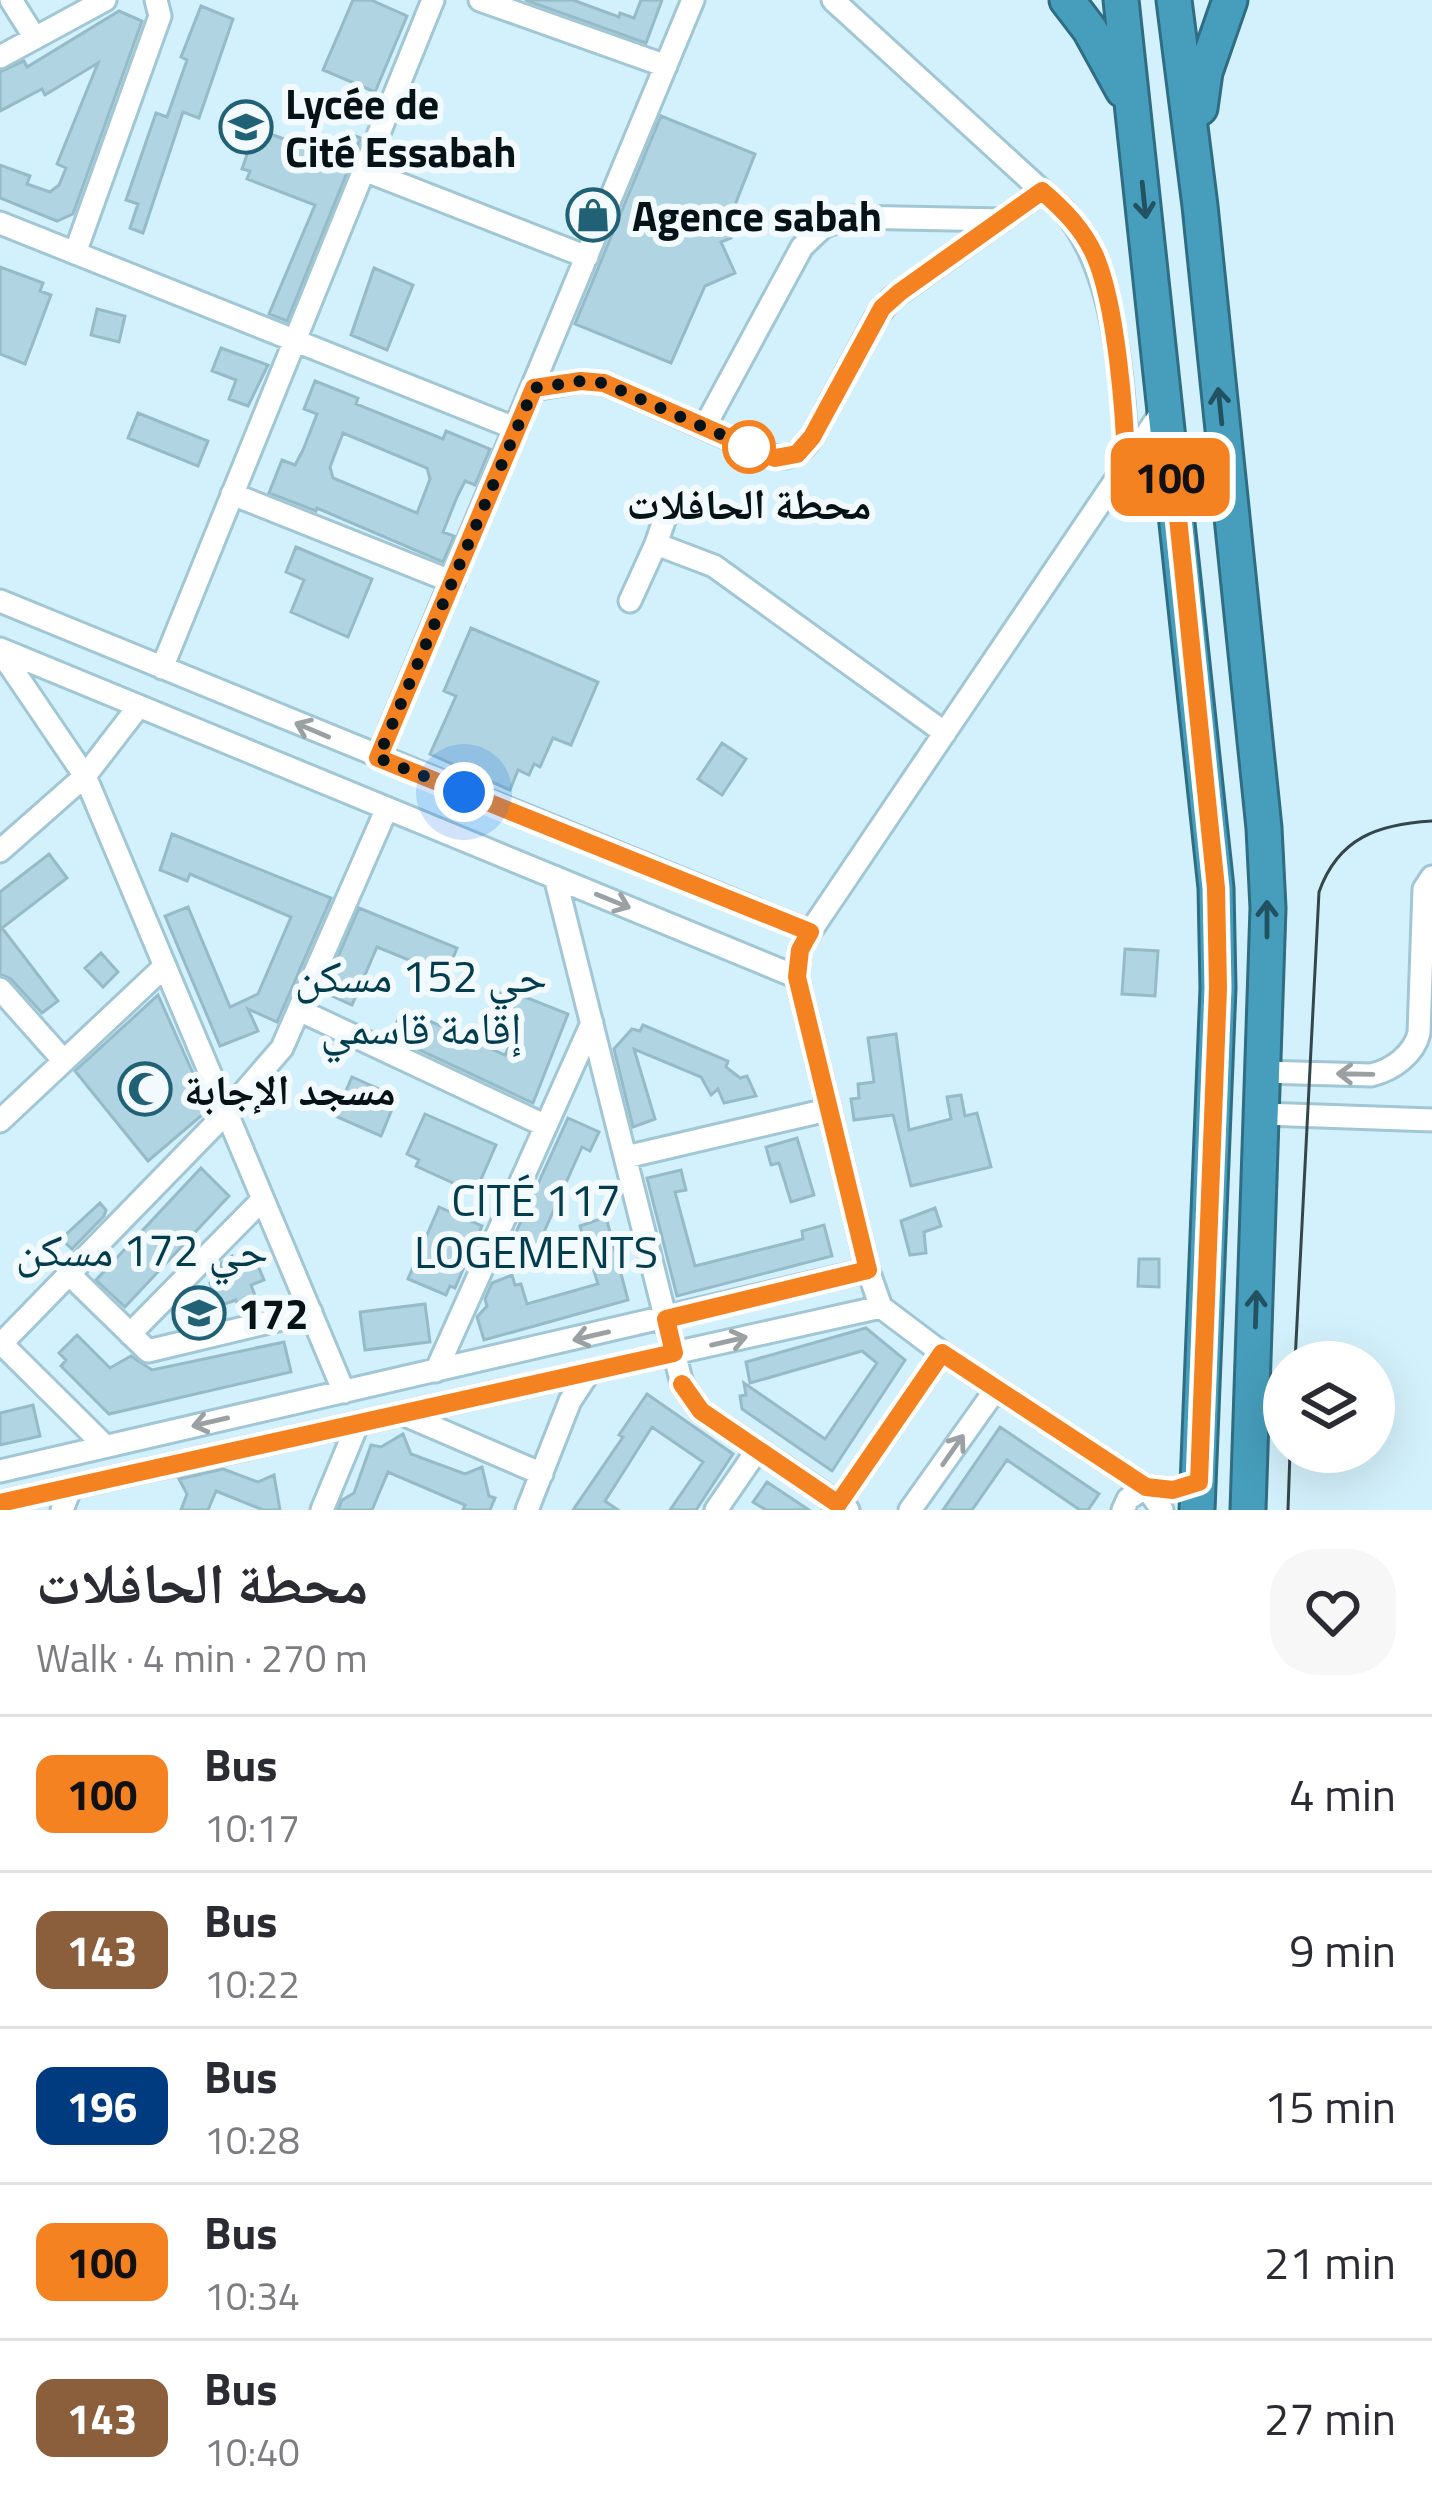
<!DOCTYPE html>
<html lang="en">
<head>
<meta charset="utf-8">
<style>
	:root { --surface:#fff; --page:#f7f7f7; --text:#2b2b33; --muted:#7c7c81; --line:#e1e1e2 }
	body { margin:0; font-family:"Titillium Web","Noto Naskh Arabic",sans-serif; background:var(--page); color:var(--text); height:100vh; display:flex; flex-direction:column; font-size:45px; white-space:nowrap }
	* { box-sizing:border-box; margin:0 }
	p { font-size:39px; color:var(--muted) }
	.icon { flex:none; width:66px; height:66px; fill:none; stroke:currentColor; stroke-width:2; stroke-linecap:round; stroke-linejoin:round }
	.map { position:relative; height:1510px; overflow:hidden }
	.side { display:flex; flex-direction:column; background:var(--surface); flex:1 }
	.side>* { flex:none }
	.badge { padding:0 24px; border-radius:18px; font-size:42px; line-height:78px }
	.controls { position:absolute; left:1263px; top:1341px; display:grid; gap:24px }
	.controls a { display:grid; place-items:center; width:132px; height:132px; border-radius:50%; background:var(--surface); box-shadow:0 12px 48px #0002; font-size:60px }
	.you { position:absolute; width:60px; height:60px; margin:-30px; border:9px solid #fff; border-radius:50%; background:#1a73e8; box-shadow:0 0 0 18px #1a73e833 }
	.map>.badge { position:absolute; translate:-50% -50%; box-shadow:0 0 0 6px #fff }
	.round { display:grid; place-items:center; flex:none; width:126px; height:126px; border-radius:48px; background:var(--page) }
	.overview { display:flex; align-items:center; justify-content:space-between; height:204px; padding:0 36px }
	h1 { font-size:57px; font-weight:800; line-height:90px }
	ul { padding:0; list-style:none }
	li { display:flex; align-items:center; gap:36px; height:156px; padding:0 36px; border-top:3px solid var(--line) }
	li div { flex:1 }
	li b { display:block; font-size:45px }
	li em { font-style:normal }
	li .badge { min-width:132px; font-weight:700; text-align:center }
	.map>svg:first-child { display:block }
	.building { fill:#b0d4e2; stroke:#96bbc8; stroke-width:3; fill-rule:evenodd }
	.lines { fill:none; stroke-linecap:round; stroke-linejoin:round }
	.minor-casing { stroke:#a1c6d4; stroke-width:27 }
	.highway-casing { stroke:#2f6d82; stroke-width:39 }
	.minor { stroke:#fff; stroke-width:21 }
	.highway { stroke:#469ebc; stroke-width:33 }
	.tram { stroke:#34454b; stroke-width:3 }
	.oneway { stroke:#225261 }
	.oneway2 { stroke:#9ba1a2 }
	.line-casing { stroke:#fff; stroke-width:27 }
	.line { stroke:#f58220; stroke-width:18 }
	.walk { stroke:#051317; stroke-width:12; stroke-dasharray:0 21.6 }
	.stop-dot { fill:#fff; stroke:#f58220; stroke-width:6 }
	.labels { text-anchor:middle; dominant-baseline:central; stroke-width:12; stroke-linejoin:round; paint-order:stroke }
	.poi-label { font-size:42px; font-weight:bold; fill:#051317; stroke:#f2fafd; text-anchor:start }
	.stop-label { font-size:42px; font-weight:bold; fill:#051317; stroke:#f2fafd }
	.neighbourhood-label { font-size:45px; fill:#033c4c; stroke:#f2fafd }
</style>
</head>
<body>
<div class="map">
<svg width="1432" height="1510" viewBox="0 0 1432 1510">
	<rect width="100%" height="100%" fill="#d3f1fc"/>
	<!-- building -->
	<path class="building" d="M353,0H371L407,16L375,92L323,70Z
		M525,0H573L619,17L620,13L634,18L641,0H662L646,43Z
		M201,6L233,19L199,118L183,112L143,233L130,228L138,204L126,200L156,113L167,117L187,60L181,57Z
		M119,11L142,21L73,214L57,221L0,198V165L30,176L27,184L50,192L59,185L66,168L57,164L98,63L45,95L42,89L0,111V72L24,61L27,67Z
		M661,116L755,154L726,228L731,238L721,242L735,273L705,286L671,363L575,324Z
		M256,129L335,157L345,132L361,138L287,321L269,314L315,205L247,179L250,171L242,169Z
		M0,267L43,283L40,291L51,295L25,364L0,354Z
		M374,268L413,285L387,350L351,335Z
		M97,309L125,316L119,342L91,335Z
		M221,348L268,365L248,406L229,399L236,380L212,371Z
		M315,381L358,398L356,404L443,439L446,431L490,449L475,485L465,481L457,497L443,532L454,536L443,562L317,508L316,511L269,493L282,460L295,465L303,450L317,414L304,409ZM343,433L427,468L430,479L417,513L333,478L330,467Z
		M138,413L208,441L198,466L128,438Z
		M296,547L372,579L348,637L291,612L304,580L286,572Z
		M471,628L598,682L571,745L553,738L540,767L534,764L529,775L518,770L510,790L430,754L456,696L444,691Z
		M722,743L746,759L722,795L698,779Z
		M172,834L331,898L277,1022L248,1009L258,1031L220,1046L165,916L188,907L230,1007L258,994L291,917L190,874L187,881L160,870Z
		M49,854L67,878L2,928L58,1001L42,1013L11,979L0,974V892Z
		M359,908L457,948L446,975L377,947L352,1005L323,992Z
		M1125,949L1158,951L1155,996L1122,994Z
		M101,953L118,972L103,987L85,968Z
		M501,993L518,1001L520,995L568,1014L533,1103L390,1036L400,1016L409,1020L412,1013L505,1055L518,1028L492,1017Z
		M158,995L209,1109L148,1161L75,1071Z
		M643,1025L728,1061L726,1067L740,1078L747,1076L756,1096L724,1103L718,1089L711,1095L701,1077L634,1049L655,1119L633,1127L614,1049L632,1029L640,1031Z
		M896,1034L909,1130L951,1119L947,1097L961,1095L965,1116L977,1113L991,1167L911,1186L893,1115L854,1120L851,1099L859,1098L858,1084L874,1082L868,1038Z
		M352,1077L397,1097L381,1136L335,1116Z
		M425,1114L496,1145L475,1193L416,1166L419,1160L407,1154Z
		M568,1118L599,1132L590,1151L582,1147L535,1252L512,1241Z
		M797,1138L814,1195L791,1202L779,1163L771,1165L766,1147Z
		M201,1168L229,1196L125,1307L96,1280Z
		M681,1170L686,1190L675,1192L695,1266L803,1239L802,1231L824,1225L832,1256L677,1296L647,1178Z
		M100,1203L106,1210L104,1216L72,1249L61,1239Z
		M439,1207L482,1226L455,1288L450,1286L446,1295L408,1279Z
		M935,1208L941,1226L924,1232L926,1253L910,1255L901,1221Z
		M606,1217L628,1300L484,1340L477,1317L487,1306L485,1299L492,1283L512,1275L515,1285L521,1284L527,1304L598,1284L580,1226Z
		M253,1254L264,1280L251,1285L257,1301L239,1308L236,1300L213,1308L206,1290L212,1288L210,1283L225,1277L220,1264L232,1256L234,1261Z
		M1139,1259H1159V1287L1138,1286Z
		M425,1304L430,1342L365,1350L360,1312Z
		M866,1328L905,1360L832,1471L742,1409L740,1396L746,1395L744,1383L825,1439L877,1363L862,1351L750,1383L746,1362Z
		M77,1335L110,1368L131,1356L152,1370L284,1342L291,1372L109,1414L61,1366L66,1360L59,1353Z
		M647,1394L733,1454L696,1510H670L703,1462L652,1427L605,1501L618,1510H573L623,1437L619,1435Z
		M33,1405L40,1436L0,1445V1413Z
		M1000,1427L1099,1494L1088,1510H1080L1007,1460L972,1510H943Z
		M403,1434L411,1454L465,1474L482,1467L489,1496L495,1498L490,1510H463L465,1505L388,1472L372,1510H338L342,1500L354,1493L371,1445L381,1447Z
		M223,1469L258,1482L274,1475L280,1510H263L216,1491L208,1510H181L187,1494L179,1479Z
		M767,1482L809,1510H766L753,1502Z"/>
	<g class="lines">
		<!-- minor casing -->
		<g class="minor-casing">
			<path id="minor" d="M11,0L35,38
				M480,0L666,66
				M833,0L1064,211C1116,270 1124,388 1127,466
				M0,57L105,0
				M364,170L587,257
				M0,223L517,429
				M75,253L160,16L156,0
				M534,389L581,381L604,383L764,454C785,461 800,456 812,437L876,318L891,299L1042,191
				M705,426L802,247L823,227L849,217L1002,220
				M232,494L453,582
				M656,544L667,512
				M0,601L810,932
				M630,601L656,544L714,566L945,733
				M0,649L797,977
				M0,651L85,776L344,1392
				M162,668L433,0
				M378,758L693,0
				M0,851L85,776L139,706
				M555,877L682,1384L701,1411L848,1510
				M0,989L64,1061
				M301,1011L546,1126
				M1264,1072L1371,1075C1393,1070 1414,1054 1419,1033L1424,889L1432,877
				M1262,1114L1432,1120
				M0,1121L165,966
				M626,1157L827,1110
				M69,1274L148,1351L311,1312
				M130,1334L263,1199
				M0,1342L104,1445
				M1,1344L226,1113L282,1048L387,808
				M436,1371L592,1023
				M403,1414L542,1474
				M0,1471L868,1270
				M0,1503L881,1307
				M62,1510L71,1487
				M322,1510L358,1423
				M527,1510L570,1401L589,1372
				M716,1510L758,1449
				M834,1510L942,1353
				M910,1510L996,1389
				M1123,1510L1128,1499L1146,1487L1173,1490L1199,1482
				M1162,1510L1146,1487L942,1353L881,1307L868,1270L797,977L800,950L810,932L1163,410"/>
		</g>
		<!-- highway casing -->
		<g class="highway-casing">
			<path id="highway" d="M1067,0L1090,30L1123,90
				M1121,0L1216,888L1218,988L1197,1510
				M1174,0L1200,206L1264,828L1268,908L1248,1510
				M1200,108L1205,72L1230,0"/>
		</g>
		<!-- minor -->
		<use href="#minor" class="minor"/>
		<!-- highway -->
		<use href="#highway" class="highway"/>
		<!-- tram -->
		<path class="tram" d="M1295,1362L1319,892C1338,838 1378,824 1432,821
			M1288,1510L1290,1452"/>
	</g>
	<!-- one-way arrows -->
	<defs><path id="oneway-shaft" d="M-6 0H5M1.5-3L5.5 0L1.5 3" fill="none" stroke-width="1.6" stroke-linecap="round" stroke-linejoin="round" transform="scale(3)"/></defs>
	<g class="oneway">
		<use href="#oneway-shaft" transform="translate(1144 200) rotate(84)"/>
		<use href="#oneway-shaft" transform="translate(1220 406) rotate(-96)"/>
		<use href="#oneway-shaft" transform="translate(1267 919) rotate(-90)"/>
		<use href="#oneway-shaft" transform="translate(1256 1309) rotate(-88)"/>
	</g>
	<g class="oneway2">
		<use href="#oneway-shaft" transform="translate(312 730) rotate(-157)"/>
		<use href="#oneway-shaft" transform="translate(613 901) rotate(22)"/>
		<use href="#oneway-shaft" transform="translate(1355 1074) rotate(-179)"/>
		<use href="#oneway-shaft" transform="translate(591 1336) rotate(167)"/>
		<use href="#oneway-shaft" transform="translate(729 1341) rotate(-13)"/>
		<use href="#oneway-shaft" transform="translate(210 1422) rotate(167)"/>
		<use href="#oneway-shaft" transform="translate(953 1450) rotate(-55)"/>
	</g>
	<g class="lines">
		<!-- line casing -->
		<g class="line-casing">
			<path id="line" d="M0,1503L674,1353L666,1319L868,1270L797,977L800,950L810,932L378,758L534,388L581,381L604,383L775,458L797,454L812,437L882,308L900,292L1042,191C1064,210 1083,229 1095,256C1116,304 1125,413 1126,467L1174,479L1216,888L1218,988L1199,1482L1173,1490L1146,1487L942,1353L838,1504L701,1411L682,1384"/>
		</g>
		<!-- line -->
		<use href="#line" class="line"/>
		<!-- walk -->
		<path class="walk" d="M464,792L378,758L534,388L581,381L604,383L749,447"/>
	</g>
	<!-- icons -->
	<defs>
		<g id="school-ring" transform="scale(2.7)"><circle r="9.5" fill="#f2fafd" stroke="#206175" stroke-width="1.5"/><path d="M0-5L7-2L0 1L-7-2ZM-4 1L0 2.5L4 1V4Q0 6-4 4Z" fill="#206175"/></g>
		<g id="shop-ring" transform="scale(2.7)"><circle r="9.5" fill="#f2fafd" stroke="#206175" stroke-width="1.5"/><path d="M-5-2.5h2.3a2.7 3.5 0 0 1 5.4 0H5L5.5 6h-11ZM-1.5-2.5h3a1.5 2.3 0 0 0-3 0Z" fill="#206175"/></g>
		<g id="mosque-ring" transform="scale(2.7)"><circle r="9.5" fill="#f2fafd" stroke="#206175" stroke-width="1.5"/><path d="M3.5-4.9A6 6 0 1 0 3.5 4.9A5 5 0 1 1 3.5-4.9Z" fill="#206175"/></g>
		<g id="university-ring" transform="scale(2.7)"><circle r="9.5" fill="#f2fafd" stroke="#206175" stroke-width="1.5"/><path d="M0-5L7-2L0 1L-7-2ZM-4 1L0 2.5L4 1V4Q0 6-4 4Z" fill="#206175"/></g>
	</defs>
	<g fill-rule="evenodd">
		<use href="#school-ring" x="246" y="127"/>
		<use href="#shop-ring" x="593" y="215"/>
		<use href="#mosque-ring" x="145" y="1089"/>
		<use href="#university-ring" x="199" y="1313"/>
	</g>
	<!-- markers -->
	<circle class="stop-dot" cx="749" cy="447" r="24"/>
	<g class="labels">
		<!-- poi labels -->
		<g class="poi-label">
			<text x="285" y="103">Lycée de<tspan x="285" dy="48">Cité Essabah</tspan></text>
			<text x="632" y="215">Agence sabah</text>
			<text x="184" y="1089">مسجد الإجابة</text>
			<text x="238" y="1313">172</text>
		</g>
		<!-- stop labels -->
		<g class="stop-label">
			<text x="749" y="503">محطة الحافلات</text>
		</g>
		<!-- neighbourhood labels -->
		<g class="neighbourhood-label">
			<text x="421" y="975">حي 152 مسكن<tspan x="421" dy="52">إقامة قاسمي</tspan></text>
			<text x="536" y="1199">CITÉ 117<tspan x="536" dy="52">LOGEMENTS</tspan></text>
			<text x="142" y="1249">حي 172 مسكن</text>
		</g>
	</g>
</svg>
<div class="controls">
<a><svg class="icon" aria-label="layers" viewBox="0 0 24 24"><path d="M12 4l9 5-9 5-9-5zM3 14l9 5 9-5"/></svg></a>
</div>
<div class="you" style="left:464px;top:792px"></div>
<b class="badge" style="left:1170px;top:477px;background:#f58220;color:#111">100</b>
</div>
<section class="side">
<div class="overview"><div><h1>محطة الحافلات</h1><p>Walk · 4 min · 270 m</p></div><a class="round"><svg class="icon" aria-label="heart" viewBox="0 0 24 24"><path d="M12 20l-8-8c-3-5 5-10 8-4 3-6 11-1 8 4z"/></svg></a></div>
<ul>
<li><span class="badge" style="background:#f58220;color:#111">100</span><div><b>Bus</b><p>10:17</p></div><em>4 min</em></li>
<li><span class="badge" style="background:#8b5e3c;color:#fff">143</span><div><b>Bus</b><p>10:22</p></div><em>9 min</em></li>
<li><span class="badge" style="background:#003b80;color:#fff">196</span><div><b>Bus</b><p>10:28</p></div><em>15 min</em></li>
<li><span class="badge" style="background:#f58220;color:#111">100</span><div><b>Bus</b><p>10:34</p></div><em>21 min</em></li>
<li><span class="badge" style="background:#8b5e3c;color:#fff">143</span><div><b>Bus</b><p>10:40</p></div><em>27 min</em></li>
</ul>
</section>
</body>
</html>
